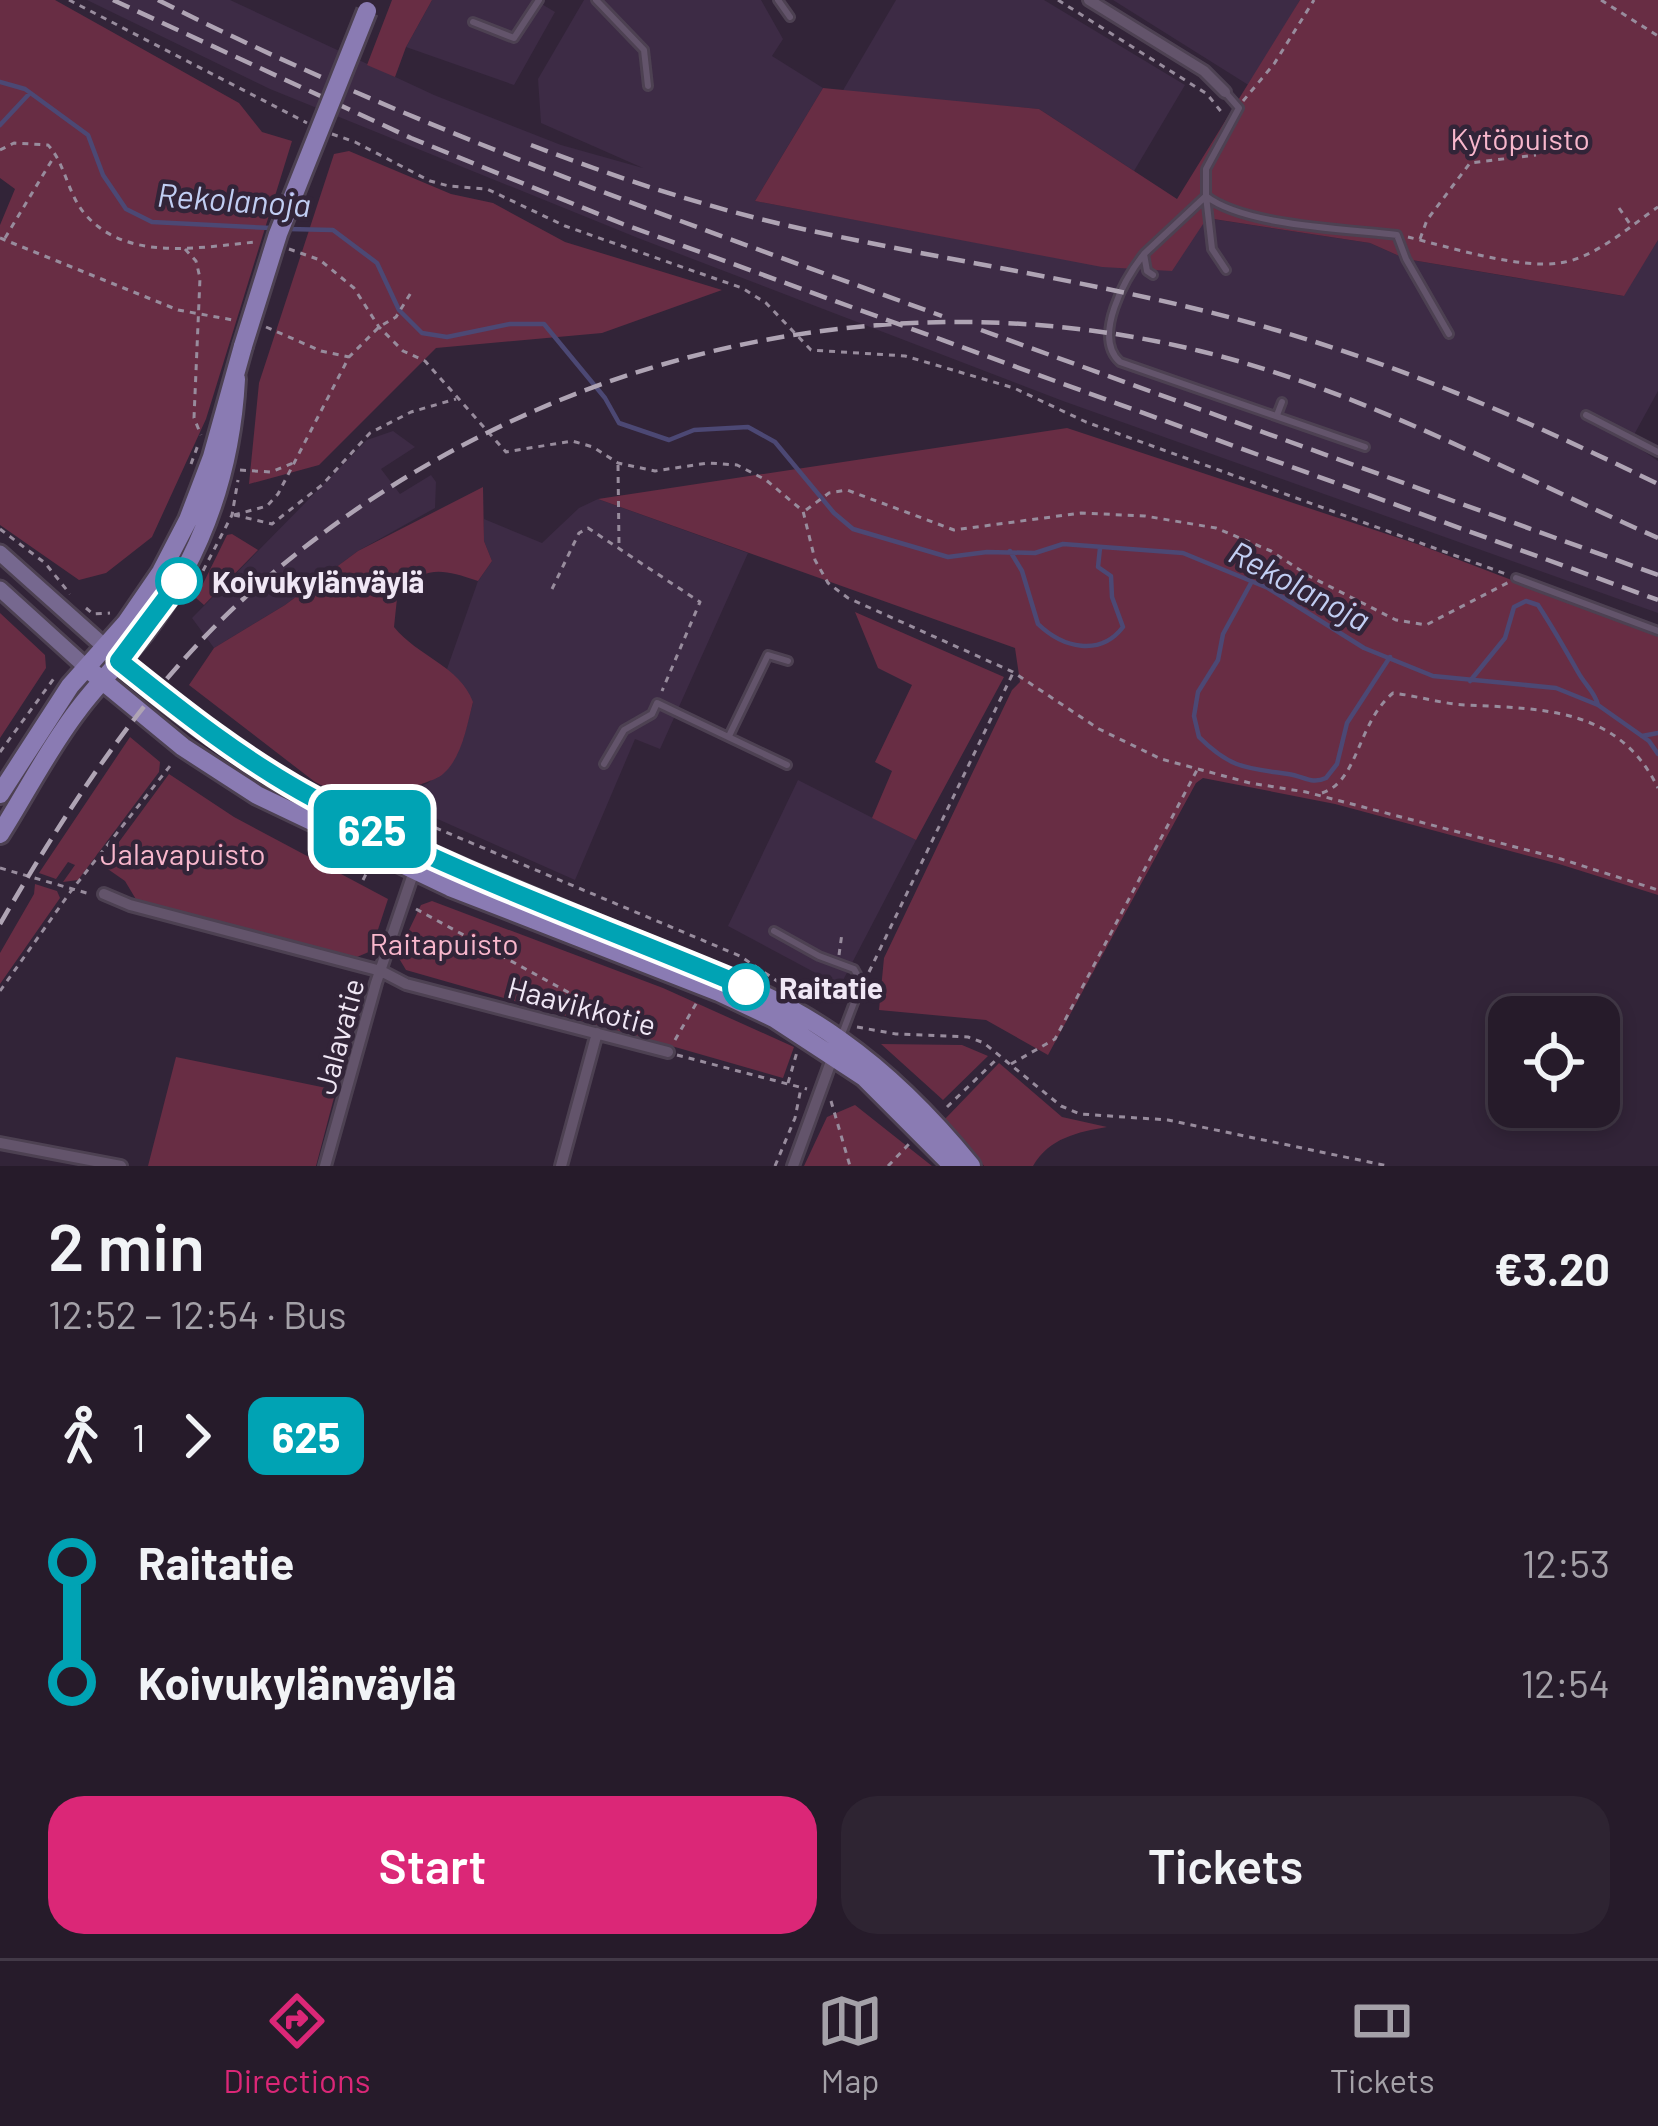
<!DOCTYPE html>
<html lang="en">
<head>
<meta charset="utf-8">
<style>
	:root { --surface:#261b2a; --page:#2e2432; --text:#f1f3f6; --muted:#a4a1a8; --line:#423947; --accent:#db2777 }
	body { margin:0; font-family:Barlow,sans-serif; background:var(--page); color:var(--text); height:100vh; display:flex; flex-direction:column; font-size:45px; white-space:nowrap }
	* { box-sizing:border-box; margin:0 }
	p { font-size:39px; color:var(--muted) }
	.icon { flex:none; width:66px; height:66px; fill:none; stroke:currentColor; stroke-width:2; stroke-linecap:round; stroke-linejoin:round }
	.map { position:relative; height:1166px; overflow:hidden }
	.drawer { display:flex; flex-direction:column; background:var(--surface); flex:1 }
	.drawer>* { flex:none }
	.badge { padding:0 24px; border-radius:18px; font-size:42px; line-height:78px }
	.tools { position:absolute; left:1488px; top:996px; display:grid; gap:24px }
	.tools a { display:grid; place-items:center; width:132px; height:132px; border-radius:24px; background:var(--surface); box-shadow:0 6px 18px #0003,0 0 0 3px var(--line); font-size:60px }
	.map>.badge { position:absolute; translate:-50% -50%; box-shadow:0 0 0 6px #fff }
	.legs { display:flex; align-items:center; gap:18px; height:132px; padding:0 48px; font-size:39px }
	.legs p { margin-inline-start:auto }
	.overview { display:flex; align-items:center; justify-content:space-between; height:204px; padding:0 48px }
	h1 { font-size:66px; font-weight:600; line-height:90px }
	.action { display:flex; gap:24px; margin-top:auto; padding:24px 48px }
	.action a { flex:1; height:138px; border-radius:36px; background:var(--accent); color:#fff; font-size:48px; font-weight:600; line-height:138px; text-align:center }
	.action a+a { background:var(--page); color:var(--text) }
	ul { padding:0 48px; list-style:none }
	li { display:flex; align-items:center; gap:42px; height:120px; font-size:45px }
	li i { display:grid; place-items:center; width:18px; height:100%; margin:0 15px; background:currentColor }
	li i::after { content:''; width:30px; height:30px; margin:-15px; border:9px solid; border-radius:50%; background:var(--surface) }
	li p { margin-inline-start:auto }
	li:first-child i { background:linear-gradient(#0000 50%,currentColor 0) }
	li:last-child i { background:linear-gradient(currentColor 50%,#0000 0) }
	.tabs { display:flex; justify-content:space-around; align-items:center; height:168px; border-top:3px solid var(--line); background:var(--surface); font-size:33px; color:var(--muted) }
	.tabs a { display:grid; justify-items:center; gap:6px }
	.tabs .active { color:var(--accent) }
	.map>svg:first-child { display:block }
	.built { fill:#3d2b45 }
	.green { fill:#682d44 }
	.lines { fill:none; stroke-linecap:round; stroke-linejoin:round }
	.stream { stroke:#4c4874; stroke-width:4.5 }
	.lane-casing { stroke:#4d4152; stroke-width:12 }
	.street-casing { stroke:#4d4152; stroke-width:16 }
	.secondary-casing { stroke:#4d4152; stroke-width:21 }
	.primary-casing { stroke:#4d4152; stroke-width:24 }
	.path { stroke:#988c9d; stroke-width:3; stroke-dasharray:6 6; stroke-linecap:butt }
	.lane { stroke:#63546b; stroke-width:6 }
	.street { stroke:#63546b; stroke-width:10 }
	.secondary { stroke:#76688f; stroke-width:15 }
	.primary { stroke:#8a7bb3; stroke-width:18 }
	.rail { stroke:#afa4b4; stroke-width:4.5; stroke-dasharray:18 9; stroke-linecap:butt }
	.primary-bridge-casing { stroke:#4d4152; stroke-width:24; stroke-linecap:butt }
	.primary-bridge { stroke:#8a7bb3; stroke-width:18 }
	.line-1-casing { stroke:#fff; stroke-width:27 }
	.line-1 { stroke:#00a3b4; stroke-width:18 }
	.stop-1-dot { fill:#fff; stroke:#00a3b4; stroke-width:6 }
	.labels { text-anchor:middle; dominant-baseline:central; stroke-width:9; stroke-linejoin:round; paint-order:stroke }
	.park-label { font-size:30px; fill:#f8b7cc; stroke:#322438 }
	.stop-label { font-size:30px; font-weight:bold; fill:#f0e7f5; stroke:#322438; text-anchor:start }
	.street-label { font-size:30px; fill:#f0e7f5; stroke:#322438 }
	.water-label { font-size:33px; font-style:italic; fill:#c1cef3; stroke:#322438 }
</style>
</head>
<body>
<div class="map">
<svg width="1658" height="1166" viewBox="0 0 1658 1166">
	<rect width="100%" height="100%" fill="#322438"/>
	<!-- built -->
	<path class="built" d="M87,0H230L434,95L561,145L643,168L541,123L538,79L584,0H761L783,39L772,56L823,88L755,201L1102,266H1128L1206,218L1370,243L1406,259L1623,296L1658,240V391L1630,442L1658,461V613L1063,401L638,238L270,89Z
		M432,0H535L555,12L514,85L406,47Z
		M896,0H1044L1185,85L1134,171L1039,109L842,92Z
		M1113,0H1300L1250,86Z
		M393,431L415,447L381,469L400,494L431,475L436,482L435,508L358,551L285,605L214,648L192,618L367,440Z
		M598,499L748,553L660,749L635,739L575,880L424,813L400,811L409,791L428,783L451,763L463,739L473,703L447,669L478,581L492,561L484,541V519L542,543L579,508Z
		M798,780L916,840L840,986L728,926Z"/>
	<!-- green -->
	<path class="green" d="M0,0H55L239,103L262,132L292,141L206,419L152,537L106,573L79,580L0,525V225L15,189L0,178Z
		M392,0H432L406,47L395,77L367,65Z
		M1300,0H1658V240L1624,296L1406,259L1370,243L1207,218L1172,271L1102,267L755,201L823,88L1039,109L1177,199Z
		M349,151L451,194L493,203L565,242L722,290L602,333L436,348L319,465L249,484L259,383L334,154Z
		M1067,428L1420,545L1658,636V895L1559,864L1335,804L1203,778L1196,783L1048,1055L986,1020L879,1010L884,958L1012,690L1020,682L1015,648L598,499Z
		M483,487L484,541L492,561L478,581C442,569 429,566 398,589L394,627C417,656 460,666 473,702C467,725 462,758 443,774C434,782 416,783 409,792C397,804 404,815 384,817L315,782L189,685L214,648L285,605L358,551Z
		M232,534L258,550L204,605L196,598L227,535Z
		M855,612L1004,677L916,840L872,818L892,771L875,762L912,685L878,668Z
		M0,613L45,655L46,668L0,738Z
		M130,737L160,762L159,772L78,880L63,882L75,865L68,862L56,879L39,873Z
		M169,774L234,817L388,899L371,951L357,957L137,901L125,881L102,865Z
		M35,884L57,891L60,898L0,984V953L34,894Z
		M432,901L663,988L794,1047L783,1078L406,970L397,955L421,905Z
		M881,1044L962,1045L988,1056L943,1100Z
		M176,1057L336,1090L316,1166H148Z
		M999,1063L1062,1117L1107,1127C1078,1132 1049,1138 1033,1166H984L945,1119Z
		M855,1105L932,1166H804L827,1117Z"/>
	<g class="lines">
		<!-- stream -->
		<path class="stream" d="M0,82L25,89L88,135L103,175L126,209L152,222L271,228
			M0,125L29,94
			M288,229L333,230L377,263L399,310L422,333L447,337L510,324H544L605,398L619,423L669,440L694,430L748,427L775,442L834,513L853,529L948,557L987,552L1035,553L1063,544L1183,553L1268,588L1364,648L1433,676L1556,688L1598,705L1649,741L1658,754
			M1010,551L1022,571L1038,624C1063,648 1100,657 1123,627L1112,597L1111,576L1098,567L1100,548
			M1251,583L1223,634L1218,660L1198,692L1194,716L1199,737C1231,769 1247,768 1288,774C1304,776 1311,785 1326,778L1337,764L1347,723L1390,657
			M1470,681L1505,638L1514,607L1526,601L1538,605C1553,628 1565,649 1578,672C1585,685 1595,692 1598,705
			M1642,736L1658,733"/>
		<!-- lane casing -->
		<g class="lane-casing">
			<path id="lane" d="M596,0L644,50L648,86
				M778,0L790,17
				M473,22L514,38L539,0
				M1225,92L1239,108L1206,169V196C1244,226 1348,229 1397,235L1406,259L1449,334
				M1206,196L1212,249L1226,270
				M1144,254C1125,278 1092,337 1120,362L1365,447
				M1153,275L1147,271L1144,254L1206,196
				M1277,415L1282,402
				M1586,415L1658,452
				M1516,578L1658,631
				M729,736L768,655L788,661
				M604,764L624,730L652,714L657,703L787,765
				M774,931L819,956L854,969L859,978L858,992L842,1034"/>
		</g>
		<!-- street casing -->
		<g class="street-casing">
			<path id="street" d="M1089,0L1204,71L1225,92
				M104,894L130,905L381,971L406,984L668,1052
				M0,1143L121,1166
				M325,1166L376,983L416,865
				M561,1166L597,1033
				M793,1166L833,1056"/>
		</g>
		<!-- secondary casing -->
		<g class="secondary-casing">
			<path id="secondary" d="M0,553L105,647
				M0,589L87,668"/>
		</g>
		<!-- primary casing -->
		<g class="primary-casing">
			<path id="primary" d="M105,647C249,791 444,860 627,937C699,967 777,994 840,1040C891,1076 932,1118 971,1166
				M87,668L183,747L257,795L450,887L719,992L774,1018L864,1077L953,1166
				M0,794L70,686L126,623L161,572L188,520L212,457L243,346
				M0,834C26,793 48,749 78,710C98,683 123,659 144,633C202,557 231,474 236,379"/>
		</g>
		<!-- path -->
		<path class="path" d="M69,0L307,123
			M1058,0L1207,94L1223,114
			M1601,0L1658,36
			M1243,101L1274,64L1314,0
			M332,134L355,142L430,181L449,186L487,189L565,226L742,288L766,303L811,350L905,356L1014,388L1086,422L1506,574
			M0,150L14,143L48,145C65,163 67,192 84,213C126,263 200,247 256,242
			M1619,208L1630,224
			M1408,237C1449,247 1518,269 1559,263C1594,259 1630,226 1658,207
			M0,238L178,310L233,320
			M5,238L55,155
			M1420,239L1427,220L1470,163L1536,155
			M185,249L196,261L200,278L194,418L201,435
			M289,249L320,260L354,288L379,327L403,351L425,361L506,452L572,441L593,447L618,463L655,471L708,463L737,465L766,480L803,511L815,560L828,583L848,598L1013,672L1099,729L1161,759L1250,783L1306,792L1561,859L1658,890
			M266,327L321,351L349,357
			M191,464L198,445
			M618,465L619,545
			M240,470L271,472L293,463
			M806,510L829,493L847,490L954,530L1081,513L1145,516L1216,528L1271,551L1309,576L1396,620L1426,625L1509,582
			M234,515L267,506L278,494L349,357L379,327L396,317L412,291
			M234,515L272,524L322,485L370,433L411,412L456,399
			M0,529L45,563L70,594
			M552,589L579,533L588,528L700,602L662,691
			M192,592L232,515L238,480
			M86,608L93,614L110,613
			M0,752L55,677
			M1322,793C1359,781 1357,723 1393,693C1418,696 1442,704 1467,705C1544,709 1619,708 1658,788
			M401,822L417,820L740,956L786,987
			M0,868L90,894
			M363,880L369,868
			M416,909L639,1031
			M839,955L842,933
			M869,972L1013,673
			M0,991L71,891L170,766
			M857,1027L896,1034L968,1037L984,1043L1061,1106L1080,1114L1168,1120L1388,1166
			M675,1040L697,1002
			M677,1055L807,1089
			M1011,1064L1055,1039L1197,770
			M788,1083L797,1052
			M831,1101L850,1166
			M947,1107L998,1058
			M775,1166L795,1118L801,1088
			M888,1166L910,1143"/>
		<!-- lane -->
		<use href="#lane" class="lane"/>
		<!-- street -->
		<use href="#street" class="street"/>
		<!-- secondary -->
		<use href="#secondary" class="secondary"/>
		<!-- primary -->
		<use href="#primary" class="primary"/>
		<!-- rail -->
		<path class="rail" d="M113,0L411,138L623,224L1658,600
			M158,0C410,127 677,220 942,316
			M531,145C623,180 720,212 817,232C965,264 1116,285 1262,326C1401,365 1529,421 1658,484
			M981,330L1658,575
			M0,924C70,804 146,686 251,592C506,364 867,269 1200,351C1361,390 1508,472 1658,538"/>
		<!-- primary-bridge casing -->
		<g class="primary-bridge-casing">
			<path id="primary-bridge" d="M243,346L278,234L367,11"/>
		</g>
		<!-- primary-bridge -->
		<use href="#primary-bridge" class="primary-bridge"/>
	</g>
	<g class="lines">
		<!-- line-1 casing -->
		<g class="line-1-casing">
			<path id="line-1" d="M179,581L119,661C181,711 244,761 315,799C452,874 602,926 746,987"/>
		</g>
		<!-- line-1 -->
		<use href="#line-1" class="line-1"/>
	</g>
	<!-- markers -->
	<g class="stop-1-dot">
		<circle cx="179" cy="581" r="21"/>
		<circle cx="746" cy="987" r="21"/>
	</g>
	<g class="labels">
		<!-- park labels -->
		<g class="park-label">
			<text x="1520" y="138">Kytöpuisto</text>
			<text x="183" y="853">Jalavapuisto</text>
			<text x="444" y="943">Raitapuisto</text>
		</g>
		<!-- stop labels -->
		<g class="stop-label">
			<text x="212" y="581">Koivukylänväylä</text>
			<text x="779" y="987">Raitatie</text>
		</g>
		<!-- street labels -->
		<g class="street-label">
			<text transform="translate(582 1005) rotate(15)">Haavikkotie</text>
			<text transform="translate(338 1036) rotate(-75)">Jalavatie</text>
		</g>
		<!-- water labels -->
		<g class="water-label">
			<text transform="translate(234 199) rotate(4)">Rekolanoja</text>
			<text transform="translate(1300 585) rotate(28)">Rekolanoja</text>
		</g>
	</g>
</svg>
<div class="tools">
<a><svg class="icon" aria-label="locate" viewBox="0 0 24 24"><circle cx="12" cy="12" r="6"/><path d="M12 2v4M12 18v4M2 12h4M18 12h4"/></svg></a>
</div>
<b class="badge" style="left:372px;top:829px;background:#00a3b4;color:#fff">625</b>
</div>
<section class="drawer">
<div class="overview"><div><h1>2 min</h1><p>12:52 – 12:54 · Bus</p></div><b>€3.20</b></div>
<div class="legs"><svg class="icon" aria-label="walk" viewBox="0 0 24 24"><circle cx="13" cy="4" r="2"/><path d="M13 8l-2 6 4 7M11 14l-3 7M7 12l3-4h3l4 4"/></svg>1<svg class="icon" aria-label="forward" viewBox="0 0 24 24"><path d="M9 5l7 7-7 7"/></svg><b class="badge" style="background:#00a3b4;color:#fff">625</b></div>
<ul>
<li><i style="color:#00a3b4"></i><b>Raitatie</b><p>12:53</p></li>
<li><i style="color:#00a3b4"></i><b>Koivukylänväylä</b><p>12:54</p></li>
</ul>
<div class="action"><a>Start</a><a>Tickets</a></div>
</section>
<nav class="tabs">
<a class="active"><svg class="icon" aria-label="directions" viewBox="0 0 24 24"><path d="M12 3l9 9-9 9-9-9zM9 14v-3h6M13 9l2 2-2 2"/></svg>Directions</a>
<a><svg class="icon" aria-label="map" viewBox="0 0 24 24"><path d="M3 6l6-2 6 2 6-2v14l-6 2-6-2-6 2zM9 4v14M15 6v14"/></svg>Map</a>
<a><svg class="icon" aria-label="tickets" viewBox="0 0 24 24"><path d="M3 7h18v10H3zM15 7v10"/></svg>Tickets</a>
</nav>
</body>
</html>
